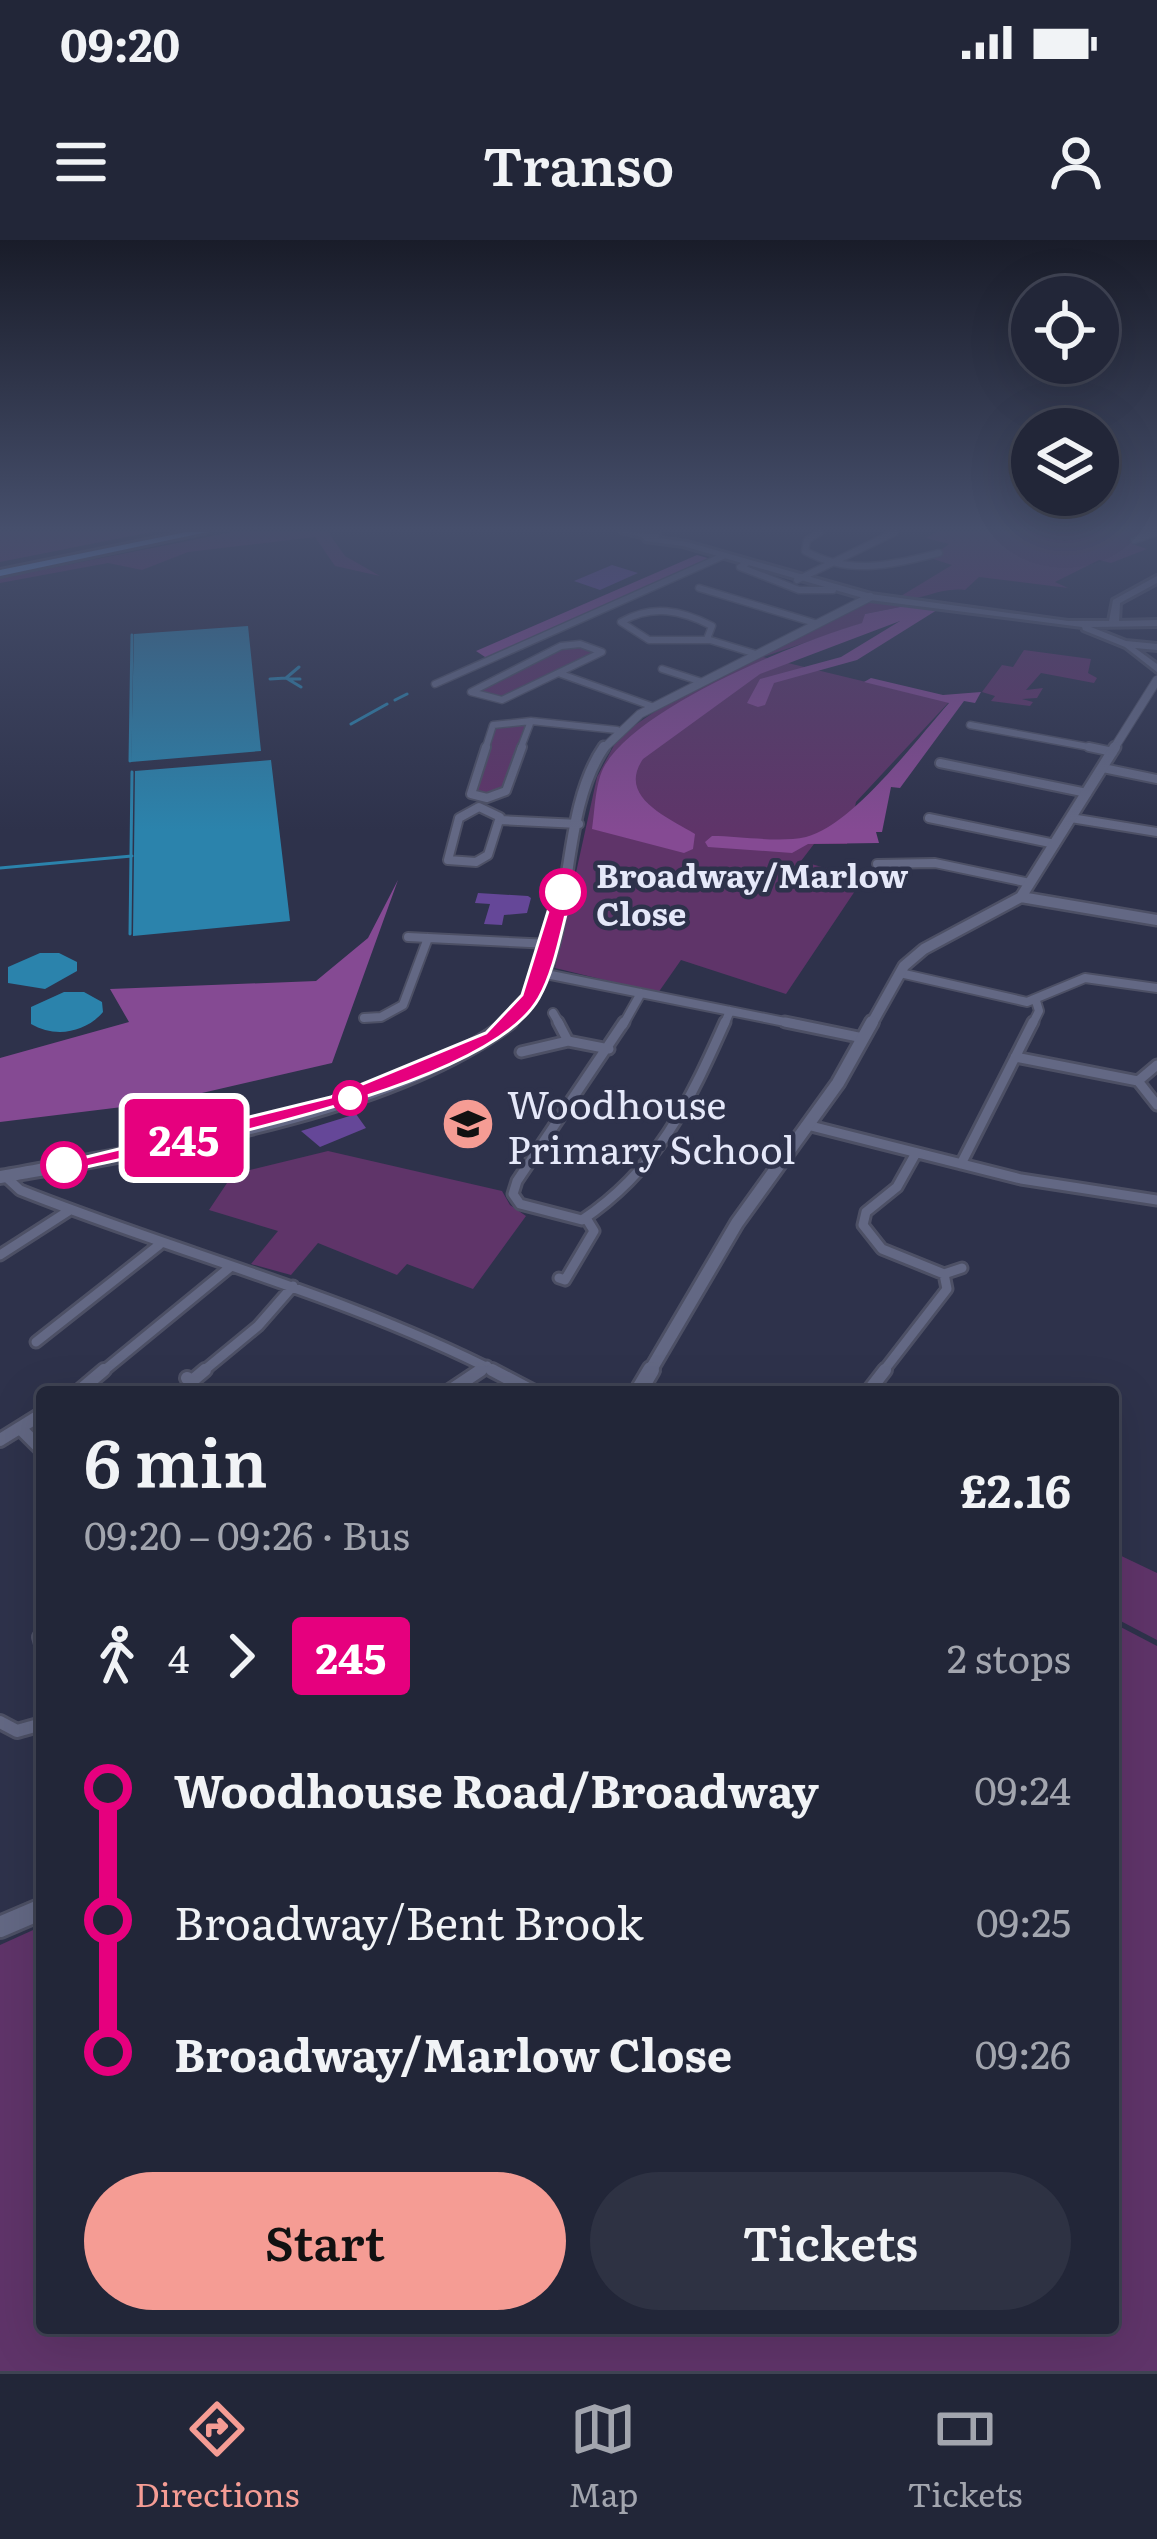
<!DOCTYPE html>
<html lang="en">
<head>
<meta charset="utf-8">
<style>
	:root { --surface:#222638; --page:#2e3243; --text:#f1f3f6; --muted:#a2a5ae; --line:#3f4353; --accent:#f59c94 }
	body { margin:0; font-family:Literata,serif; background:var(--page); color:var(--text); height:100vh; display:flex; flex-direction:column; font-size:45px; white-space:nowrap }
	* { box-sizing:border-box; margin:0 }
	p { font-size:39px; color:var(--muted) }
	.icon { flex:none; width:66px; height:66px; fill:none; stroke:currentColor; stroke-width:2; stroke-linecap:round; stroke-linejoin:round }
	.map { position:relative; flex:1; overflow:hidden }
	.details { position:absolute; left:36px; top:1146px; width:1083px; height:948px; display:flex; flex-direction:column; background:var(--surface); border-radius:12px; box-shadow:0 12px 48px #0002,0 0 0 3px var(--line) }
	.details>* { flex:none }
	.badge { padding:0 24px; border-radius:9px; font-size:42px; line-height:78px }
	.buttons { position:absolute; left:1011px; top:36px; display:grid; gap:24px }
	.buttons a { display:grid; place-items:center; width:108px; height:108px; border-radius:50%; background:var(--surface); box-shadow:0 12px 48px #0002,0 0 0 3px var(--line); font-size:60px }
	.map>.badge { position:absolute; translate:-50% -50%; box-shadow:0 0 0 6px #fff }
	.legs { display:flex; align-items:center; gap:18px; height:132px; padding:0 48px; font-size:39px }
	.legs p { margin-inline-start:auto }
	.head { display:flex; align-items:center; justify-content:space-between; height:204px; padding:0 48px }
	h1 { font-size:66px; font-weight:600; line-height:90px }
	.button { display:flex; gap:24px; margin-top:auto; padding:24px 48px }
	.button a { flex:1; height:138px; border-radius:72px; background:var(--accent); color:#111; font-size:48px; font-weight:600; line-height:138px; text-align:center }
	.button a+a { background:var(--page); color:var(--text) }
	ul { padding:0 48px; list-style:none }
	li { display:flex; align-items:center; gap:42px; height:132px; font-size:45px }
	li i { display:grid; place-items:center; width:18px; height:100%; margin:0 15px; background:currentColor }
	li i::after { content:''; width:30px; height:30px; margin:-15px; border:9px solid; border-radius:50%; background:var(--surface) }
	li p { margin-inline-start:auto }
	li:first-child i { background:linear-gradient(#0000 50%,currentColor 0) }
	li:last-child i { background:linear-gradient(currentColor 50%,#0000 0) }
	.status { display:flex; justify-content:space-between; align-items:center; height:84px; padding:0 60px; background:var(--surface); direction:ltr }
	.status svg { height:33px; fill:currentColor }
	header { display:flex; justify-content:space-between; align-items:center; height:156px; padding:0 48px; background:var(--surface); font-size:54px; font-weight:600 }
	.menu { display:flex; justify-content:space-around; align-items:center; height:168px; border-top:3px solid var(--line); background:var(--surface); font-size:33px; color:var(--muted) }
	.menu a { display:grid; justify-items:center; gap:6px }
	.menu .current { color:var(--accent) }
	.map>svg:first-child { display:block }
	.green { fill:#5f3469 }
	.forest { fill:#854a93 }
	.water { fill:#2b83ac }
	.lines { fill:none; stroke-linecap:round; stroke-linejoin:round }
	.stream { stroke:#2b83ac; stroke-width:3 }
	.building { fill:#654798 }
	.minor-far3-casing { stroke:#4d5065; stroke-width:9 }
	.minor-far2-casing { stroke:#4d5065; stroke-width:12 }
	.minor-far1-casing { stroke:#4d5065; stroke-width:15 }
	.minor-casing { stroke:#4d5065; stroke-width:18 }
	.tertiary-far4-casing { stroke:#4d5065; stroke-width:10 }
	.tertiary-far3-casing { stroke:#4d5065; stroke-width:15 }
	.tertiary-far2-casing { stroke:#4d5065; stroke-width:18 }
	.tertiary-far1-casing { stroke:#4d5065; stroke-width:22 }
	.tertiary-casing { stroke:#4d5065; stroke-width:26 }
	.secondary-casing { stroke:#4d5065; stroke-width:6 }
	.motorway-casing { stroke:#4d5065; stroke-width:6 }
	.minor-far3 { stroke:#636884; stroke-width:6 }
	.minor-far2 { stroke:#636884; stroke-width:8 }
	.minor-far1 { stroke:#636884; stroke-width:9 }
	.minor { stroke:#636884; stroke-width:12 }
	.tertiary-far4 { stroke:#636884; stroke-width:8 }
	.tertiary-far3 { stroke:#636884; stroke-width:10 }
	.tertiary-far2 { stroke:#636884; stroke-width:12 }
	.tertiary-far1 { stroke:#636884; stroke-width:16 }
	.tertiary { stroke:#636884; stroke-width:20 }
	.secondary { fill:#636884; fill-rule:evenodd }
	.motorway { fill:#72a9ee; fill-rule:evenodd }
	.line-1 { fill:#e6007e; stroke:#fff; stroke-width:3 }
	.stop-1-dot { fill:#fff; stroke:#e6007e; stroke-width:6 }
	.labels { text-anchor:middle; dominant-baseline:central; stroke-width:9; stroke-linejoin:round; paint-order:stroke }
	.far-stop-label { font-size:33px; font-weight:bold; fill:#e5e8f9; stroke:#2e324b; text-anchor:start }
	.poi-label { font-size:39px; fill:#e5e8f9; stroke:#2e324b; text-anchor:start }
</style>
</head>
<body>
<div class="status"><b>09:20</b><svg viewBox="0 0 49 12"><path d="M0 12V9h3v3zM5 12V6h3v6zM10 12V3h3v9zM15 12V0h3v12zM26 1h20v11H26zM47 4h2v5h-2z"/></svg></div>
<header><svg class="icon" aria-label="menu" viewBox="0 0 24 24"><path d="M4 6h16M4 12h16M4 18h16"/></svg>Transo<svg class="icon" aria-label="person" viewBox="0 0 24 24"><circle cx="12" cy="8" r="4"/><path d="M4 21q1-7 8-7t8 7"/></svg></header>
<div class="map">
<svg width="1157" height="2131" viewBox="0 0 1157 2131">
	<rect width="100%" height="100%" fill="#2e324b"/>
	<!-- green -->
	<path class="green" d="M0,292H151L0,322Z
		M233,292H328L345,316L380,336L335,326L315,297L188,312L142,330L108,323L0,343V338Z
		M936,292H1154L1130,297L1132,304L1147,309L1111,323L1099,320L1055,342L1068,348L979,337L965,350C938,347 922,362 896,359L952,325L927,317L942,316L939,311L949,304L926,298Z
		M870,361L905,366L865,374L863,383L763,417L949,462L856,562L847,604H814L801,621L863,639L786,754L681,720L658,753L555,728L597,537L619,496L666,464Z
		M569,405L597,413L506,456L478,454L480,445Z
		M1024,410L1091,419L1088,433L1097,438L1094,443L1041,433L1026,450L1043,448L1037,458L1022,459L1033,462L1030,466L991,461L995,456L982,452L1002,425L1013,427Z
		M525,485L504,547L498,554L476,556L473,548L492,489Z
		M328,911L502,951L510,965L526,976L473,1049L407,1024L397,1035L318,1003L291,1035L251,1024L278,991L209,970L233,934Z
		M1113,1312L1157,1333V1400L1113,1377Z
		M1113,1383L1157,1406V2131H0V1705L42,1686V2088H1113Z"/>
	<!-- forest -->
	<path class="forest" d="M697,315L711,319L488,419L476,411Z
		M905,366L937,370L857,420L774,443L765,465L758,467L747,463L760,439L841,417L900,381L760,434L643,519C617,557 667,577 695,594L693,609L684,613L592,589C595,570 595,542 605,525C640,466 797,402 862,383L865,374Z
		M871,438L943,455L981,452L975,463L964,461L900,548L891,547L882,592H876L879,603L808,604L792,613L708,607L705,602L712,596C741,596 778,603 806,597C853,585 916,500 949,463L864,442Z
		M398,640L332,823L163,862L0,882V818L129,782L110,749L316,741L368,698Z"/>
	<!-- water -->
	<path class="water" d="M248,386L261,511L131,522L134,394Z
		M271,520L290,681L133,696L135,531Z
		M40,713H59L77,722V731L45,749L8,743V727Z
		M64,752H84L102,762L103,772C85,793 55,798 31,784V767Z"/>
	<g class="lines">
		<!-- stream -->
		<path class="stream" d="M286,438L299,427
			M270,439L286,438L301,447
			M288,439H300
			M395,460L407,454
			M351,484L387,464
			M130,521L132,395
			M0,628L132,616
			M130,694L132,532"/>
	</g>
	<!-- building -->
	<path class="building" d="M612,325L638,333L600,350L574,341Z
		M478,653L528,656L531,658L527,673L504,675L502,685L484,684L490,664L475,663Z
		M356,874L366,888L320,907L301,891Z"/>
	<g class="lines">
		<!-- minor-far3 casing -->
		<g class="minor-far3-casing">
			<path id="minor-far3" d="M820,292L807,300L805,311C851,336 890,325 939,313
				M1134,300L1157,292
				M747,323L740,327L799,350H833
				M797,340L895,292
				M699,348L818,384
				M707,399L712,386C681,370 652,364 621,382L649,400H710L756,414
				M580,404L602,412L502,460L471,452L561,406Z
				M662,429L702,442
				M561,434L654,467
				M435,444L723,316
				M531,481L617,490
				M970,485L1105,510
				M485,510L493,485L531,481
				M520,510L531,481"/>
		</g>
		<!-- minor-far2 casing -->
		<g class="minor-far2-casing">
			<path id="minor-far2" d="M486,507L471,554L487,558L506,551L522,507
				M1089,507L1113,512
				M940,523L1087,553
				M1103,528L1157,539
				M479,567L500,577L488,615L476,622L448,620L459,578Z
				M929,578L1055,604
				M1071,578L1157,592
				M500,580L579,584
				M877,624L935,623L1030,643
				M408,697L551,704
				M541,733L800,785
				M900,733L1027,762L1085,738L1157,748
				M553,773L560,785
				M364,778L381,777L403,765L428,698
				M623,785L641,753
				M724,785L730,771
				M1032,785L1039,771L1036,761"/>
		</g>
		<!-- minor-far1 casing -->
		<g class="minor-far1-casing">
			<path id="minor-far1" d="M624,782L517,941L513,954L520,964L582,980C657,930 689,863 725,782
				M785,782L863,798
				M568,801L609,809
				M521,812L568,801L558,782
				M1015,817L1138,841
				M1157,825L1138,841L1157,865
				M811,886L1021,939L1157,960
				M961,924L1033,782
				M5,936L20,950C178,1013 347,1056 498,1133
				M0,1015L70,970
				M944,1034L962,1028
				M559,1038L565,1040L594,991L586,978
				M36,1102L159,1005
				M101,1133L229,1028
				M201,1133L258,1086L293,1046
				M476,1133L487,1126
				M882,1133L947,1049L944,1034L882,1009L863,985L866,972L897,947L916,913"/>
		</g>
		<!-- minor casing -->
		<g class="minor-casing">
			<path id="minor" d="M492,1130L534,1152
				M187,1138L192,1141L205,1130
				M78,1152L104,1130
				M448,1152L481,1130
				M868,1152L885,1130
				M20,1188L42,1210
				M0,1200L42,1174
				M40,1397L42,1404
				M0,1482L17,1491L42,1484"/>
		</g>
		<!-- tertiary-far4 casing -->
		<g class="tertiary-far4-casing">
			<path id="tertiary-far4" d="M602,510L640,474L870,357
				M1113,510L1157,440"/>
		</g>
		<!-- tertiary-far3 casing -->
		<g class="tertiary-far3-casing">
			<path id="tertiary-far3" d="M1021,657L1157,680
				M506,785C583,727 551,584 604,507
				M871,785L904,726L924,709L1021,657L1115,507"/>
		</g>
		<!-- tertiary-far2 casing -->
		<g class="tertiary-far2-casing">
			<path id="tertiary-far2" d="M0,937C153,909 385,876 510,782
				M649,1133L737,983L838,843L872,782"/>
		</g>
		<!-- tertiary-far1 casing -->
		<g class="tertiary-far1-casing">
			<path id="tertiary-far1" d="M638,1152L651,1130"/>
		</g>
		<!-- tertiary casing -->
		<g class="tertiary-casing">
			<path id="tertiary" d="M0,1687L42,1669"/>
		</g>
		<!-- secondary casing -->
		<g class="secondary-casing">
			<path id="secondary" d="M621,292L659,294V298L687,302L871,354L1068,381H1109L1113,360L1157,336V343L1120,363L1119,381L1157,380V386L1091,387L1126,401L1157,404V410L1135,408L1157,424V432L1125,407L1083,390L1082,387L870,360L683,306L645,301L642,297Z"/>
		</g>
		<!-- motorway casing -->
		<g class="motorway-casing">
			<path id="motorway" d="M186,292H207L0,336V330Z"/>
		</g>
		<!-- minor-far3 -->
		<use href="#minor-far3" class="minor-far3"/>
		<!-- minor-far2 -->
		<use href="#minor-far2" class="minor-far2"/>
		<!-- minor-far1 -->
		<use href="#minor-far1" class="minor-far1"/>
		<!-- minor -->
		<use href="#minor" class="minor"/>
		<!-- tertiary-far4 -->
		<use href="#tertiary-far4" class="tertiary-far4"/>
		<!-- tertiary-far3 -->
		<use href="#tertiary-far3" class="tertiary-far3"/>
		<!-- tertiary-far2 -->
		<use href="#tertiary-far2" class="tertiary-far2"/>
		<!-- tertiary-far1 -->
		<use href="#tertiary-far1" class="tertiary-far1"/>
		<!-- tertiary -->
		<use href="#tertiary" class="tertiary"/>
		<!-- secondary -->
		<use href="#secondary" class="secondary"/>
		<!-- motorway -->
		<use href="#motorway" class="motorway"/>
	</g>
	<!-- sky -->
	<linearGradient id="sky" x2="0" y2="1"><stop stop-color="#191c29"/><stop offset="0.49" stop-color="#464f6c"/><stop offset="1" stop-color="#464f6c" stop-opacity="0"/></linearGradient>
	<rect width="1157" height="590" fill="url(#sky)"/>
	<!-- line-1 -->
	<path class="line-1" d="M563,647L572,652C562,685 556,728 539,758C487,850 170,907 64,932L54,925L331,857L486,793L522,755L554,652Z"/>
	<!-- icons -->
	<defs>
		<g id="school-disc" transform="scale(2.7)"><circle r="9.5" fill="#f59c94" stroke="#2e324b"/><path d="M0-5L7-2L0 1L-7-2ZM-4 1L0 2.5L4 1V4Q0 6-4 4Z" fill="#111"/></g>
	</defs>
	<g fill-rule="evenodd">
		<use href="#school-disc" x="468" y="884"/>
	</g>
	<!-- markers -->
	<g class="stop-1-dot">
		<circle cx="563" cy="652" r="21"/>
		<circle cx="350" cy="858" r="15"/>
		<circle cx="64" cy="925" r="21"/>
	</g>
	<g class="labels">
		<!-- far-stop labels -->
		<g class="far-stop-label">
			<text x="596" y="633">Broadway/Marlow<tspan x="596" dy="38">Close</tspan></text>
		</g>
		<!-- poi labels -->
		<g class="poi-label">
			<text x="507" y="862">Woodhouse<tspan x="507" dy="45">Primary School</tspan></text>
		</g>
	</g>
</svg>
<div class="buttons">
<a><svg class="icon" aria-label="locate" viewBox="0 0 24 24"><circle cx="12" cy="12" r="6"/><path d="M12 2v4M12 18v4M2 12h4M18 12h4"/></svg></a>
<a><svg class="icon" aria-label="layers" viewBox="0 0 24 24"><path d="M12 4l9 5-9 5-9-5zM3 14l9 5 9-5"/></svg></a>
</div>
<b class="badge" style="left:184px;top:898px;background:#e6007e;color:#fff">245</b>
<section class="details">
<div class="head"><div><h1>6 min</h1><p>09:20 – 09:26 · Bus</p></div><b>£2.16</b></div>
<div class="legs"><svg class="icon" aria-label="walk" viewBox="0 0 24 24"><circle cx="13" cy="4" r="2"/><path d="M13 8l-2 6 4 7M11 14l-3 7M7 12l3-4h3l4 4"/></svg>4<svg class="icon" aria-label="forward" viewBox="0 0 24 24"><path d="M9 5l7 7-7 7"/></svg><b class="badge" style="background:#e6007e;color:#fff">245</b><p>2 stops</p></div>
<ul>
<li><i style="color:#e6007e"></i><b>Woodhouse Road/Broadway</b><p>09:24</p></li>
<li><i style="color:#e6007e"></i><span>Broadway/Bent Brook</span><p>09:25</p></li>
<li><i style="color:#e6007e"></i><b>Broadway/Marlow Close</b><p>09:26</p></li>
</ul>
<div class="button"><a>Start</a><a>Tickets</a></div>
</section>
</div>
<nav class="menu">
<a class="current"><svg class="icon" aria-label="directions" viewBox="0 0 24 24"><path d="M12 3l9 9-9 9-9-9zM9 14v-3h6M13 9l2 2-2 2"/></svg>Directions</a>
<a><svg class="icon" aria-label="map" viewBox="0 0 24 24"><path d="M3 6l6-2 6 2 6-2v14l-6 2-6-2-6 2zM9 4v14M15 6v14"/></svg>Map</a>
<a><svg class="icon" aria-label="tickets" viewBox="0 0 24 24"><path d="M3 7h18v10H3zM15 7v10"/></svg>Tickets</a>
</nav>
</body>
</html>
